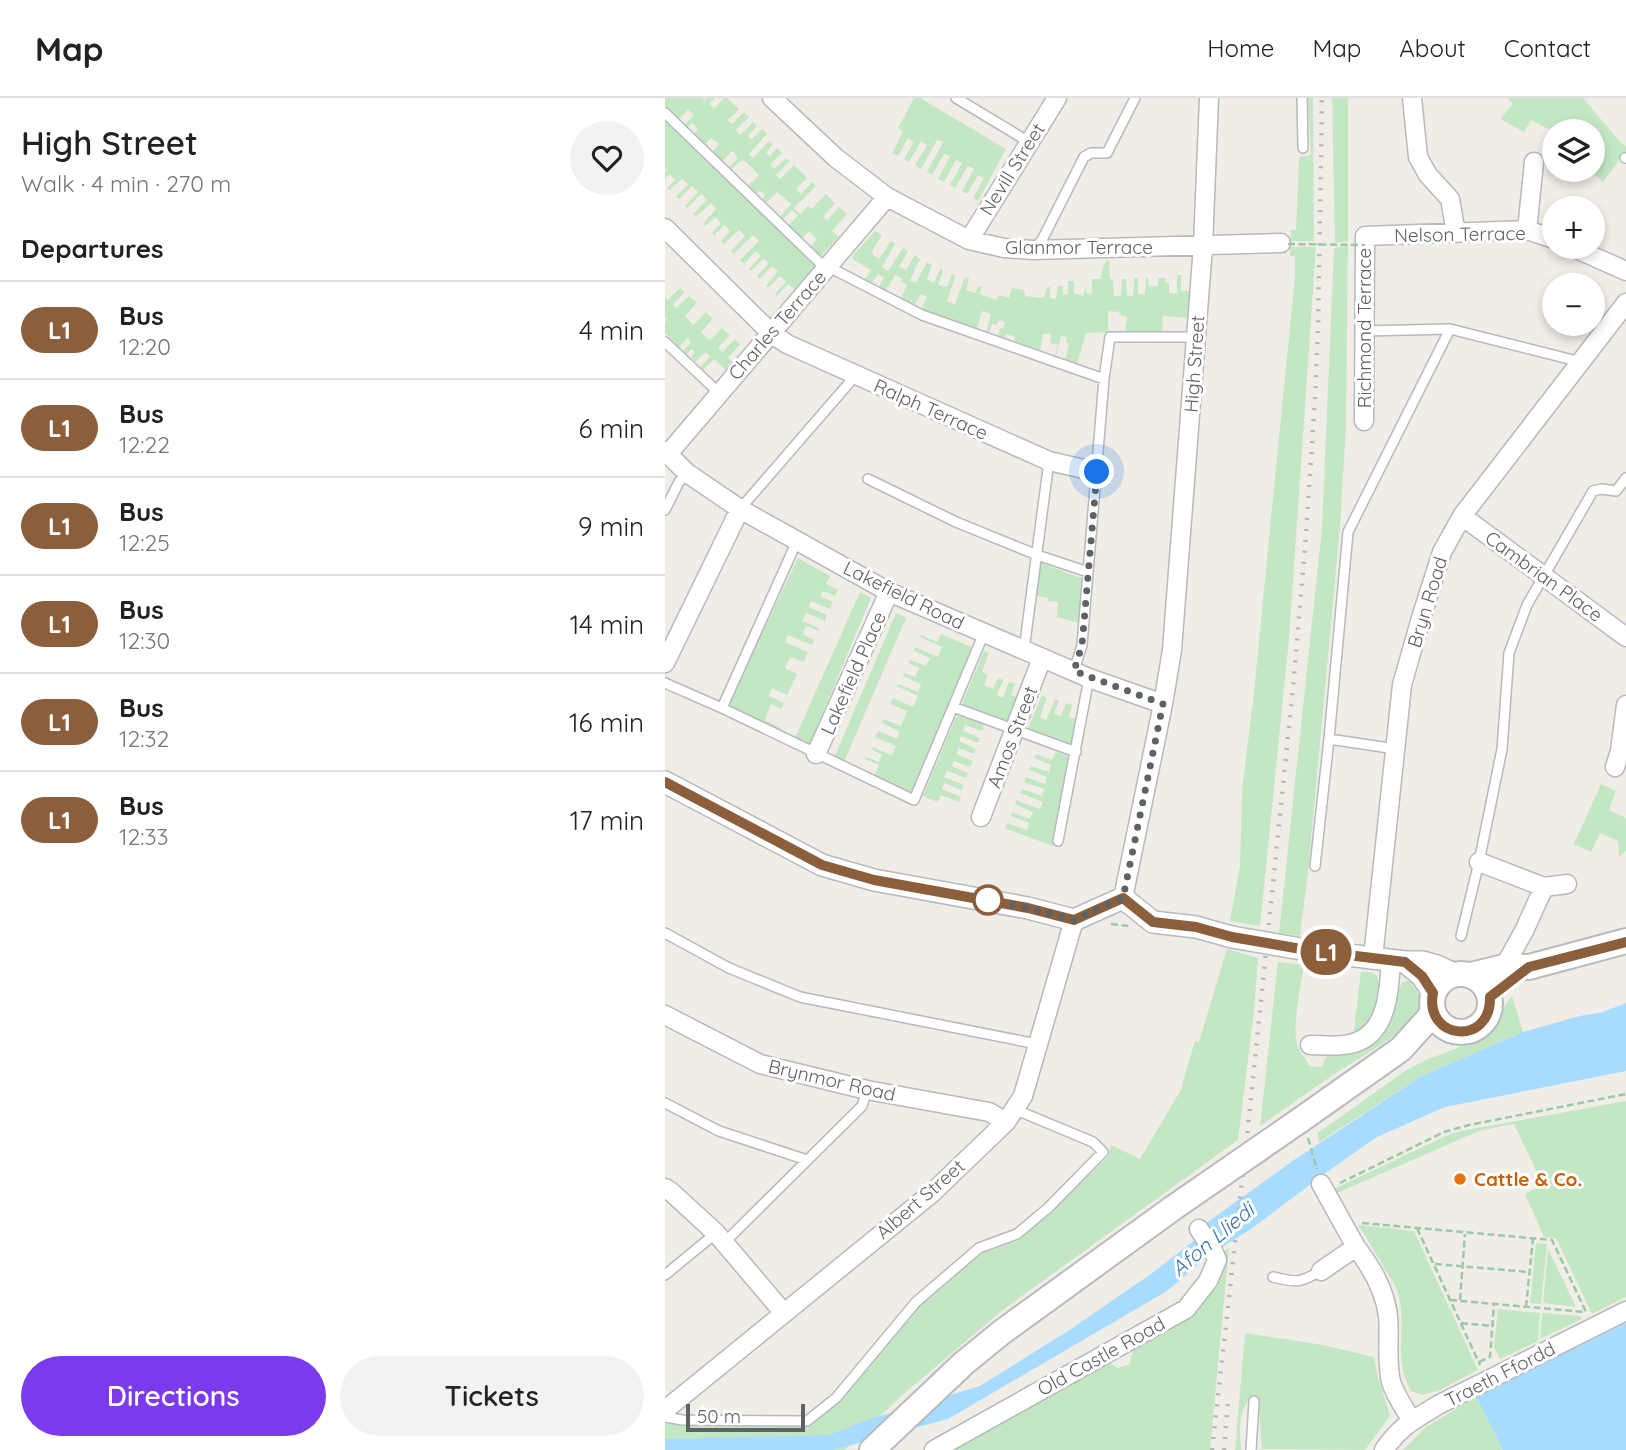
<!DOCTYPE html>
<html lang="en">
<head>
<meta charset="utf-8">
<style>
	:root { --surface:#fff; --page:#f2f2f2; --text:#222; --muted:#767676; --line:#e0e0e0; --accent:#7c3aed }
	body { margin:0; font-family:Quicksand,sans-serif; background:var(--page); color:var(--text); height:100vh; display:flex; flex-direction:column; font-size:26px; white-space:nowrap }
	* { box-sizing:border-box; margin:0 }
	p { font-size:23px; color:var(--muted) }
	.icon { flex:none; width:38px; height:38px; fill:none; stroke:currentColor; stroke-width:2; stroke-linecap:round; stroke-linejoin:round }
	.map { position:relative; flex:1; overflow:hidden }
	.panel { display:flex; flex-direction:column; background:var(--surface); width:665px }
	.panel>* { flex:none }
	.badge { padding:0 14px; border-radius:23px; font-size:24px; line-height:46px }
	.buttons { position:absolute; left:877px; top:21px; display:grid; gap:14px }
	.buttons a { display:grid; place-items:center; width:63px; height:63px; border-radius:50%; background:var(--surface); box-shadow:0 4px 10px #0003; font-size:35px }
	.scale { position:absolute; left:21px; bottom:18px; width:119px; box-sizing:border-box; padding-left:7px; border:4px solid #5d6266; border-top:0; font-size:19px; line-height:24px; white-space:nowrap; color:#5d6266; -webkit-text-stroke:5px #fff; paint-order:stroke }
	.you { position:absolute; width:35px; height:35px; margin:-18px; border:5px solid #fff; border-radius:50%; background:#1a73e8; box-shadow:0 0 0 10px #1a73e833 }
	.map>.badge { position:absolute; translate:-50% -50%; box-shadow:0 0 0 4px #fff }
	h2 { padding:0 21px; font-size:26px; line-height:63px }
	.round { display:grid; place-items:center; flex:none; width:74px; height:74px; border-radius:37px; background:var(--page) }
	.headline { display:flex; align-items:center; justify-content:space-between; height:119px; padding:0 21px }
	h1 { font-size:33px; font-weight:600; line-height:52px }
	.cta { display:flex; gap:14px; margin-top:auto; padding:14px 21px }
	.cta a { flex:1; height:80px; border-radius:42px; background:var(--accent); color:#fff; font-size:28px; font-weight:600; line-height:80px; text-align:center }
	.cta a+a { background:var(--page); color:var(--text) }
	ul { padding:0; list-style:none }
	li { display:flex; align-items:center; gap:21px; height:98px; padding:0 21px; border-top:2px solid var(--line) }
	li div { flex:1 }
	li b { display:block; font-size:26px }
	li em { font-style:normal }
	li .badge { min-width:77px; font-weight:700; text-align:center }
	header { display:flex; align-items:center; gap:42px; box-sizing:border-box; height:98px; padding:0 35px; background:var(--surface); border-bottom:2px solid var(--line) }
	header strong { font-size:33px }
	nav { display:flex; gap:38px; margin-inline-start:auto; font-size:24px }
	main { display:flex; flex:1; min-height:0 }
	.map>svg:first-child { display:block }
	.green { fill:#c3e7c3 }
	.water { fill:#a7dbff }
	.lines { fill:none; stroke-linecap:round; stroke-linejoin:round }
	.service-casing { stroke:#b6b9bd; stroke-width:12 }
	.minor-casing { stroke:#b6b9bd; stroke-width:21 }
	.tertiary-casing { stroke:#b6b9bd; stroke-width:24 }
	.secondary-casing { stroke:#b7bbc0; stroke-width:28 }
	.path { stroke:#9bc8a7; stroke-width:2.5; stroke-dasharray:7 3.5; stroke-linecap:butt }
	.service { stroke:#fff; stroke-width:9 }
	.minor { stroke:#fff; stroke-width:18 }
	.tertiary { stroke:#fff; stroke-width:21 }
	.secondary { stroke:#fff; stroke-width:24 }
	.rail { stroke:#b4b5b6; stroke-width:4.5; stroke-dasharray:2 9; stroke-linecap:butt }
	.tertiary-bridge-casing { stroke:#b6b9bd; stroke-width:24; stroke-linecap:butt }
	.secondary-bridge-casing { stroke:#b7bbc0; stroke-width:28; stroke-linecap:butt }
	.path-bridge { stroke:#9bc8a7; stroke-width:2.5; stroke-dasharray:7 3.5; stroke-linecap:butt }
	.tertiary-bridge { stroke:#fff; stroke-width:21 }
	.secondary-bridge { stroke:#fff; stroke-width:24 }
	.line-casing { stroke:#fff; stroke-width:16 }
	.line { stroke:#8b5e3c; stroke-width:10 }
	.walk { stroke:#5d6266; stroke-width:7; stroke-dasharray:0 12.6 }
	.stop-dot { fill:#fff; stroke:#8b5e3c; stroke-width:3.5 }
	.food-dot { fill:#e8710a; stroke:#fff; stroke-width:2.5 }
	.labels { text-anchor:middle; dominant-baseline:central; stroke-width:6; stroke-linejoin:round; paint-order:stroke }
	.street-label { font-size:19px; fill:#5d6266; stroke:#fff }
	.food-label { font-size:19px; font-weight:bold; fill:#c56008; stroke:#fff; text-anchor:start }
	.water-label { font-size:21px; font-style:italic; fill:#3f75aa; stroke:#fff }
</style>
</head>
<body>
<header>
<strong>Map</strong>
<nav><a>Home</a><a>Map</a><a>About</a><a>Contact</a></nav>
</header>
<main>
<section class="panel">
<div class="headline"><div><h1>High Street</h1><p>Walk · 4 min · 270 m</p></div><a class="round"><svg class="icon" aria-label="heart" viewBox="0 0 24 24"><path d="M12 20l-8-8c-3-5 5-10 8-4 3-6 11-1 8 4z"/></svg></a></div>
<h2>Departures</h2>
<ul>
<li><span class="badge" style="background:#8b5e3c;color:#fff">L1</span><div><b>Bus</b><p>12:20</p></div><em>4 min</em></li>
<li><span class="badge" style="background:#8b5e3c;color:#fff">L1</span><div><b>Bus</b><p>12:22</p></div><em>6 min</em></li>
<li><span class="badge" style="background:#8b5e3c;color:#fff">L1</span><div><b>Bus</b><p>12:25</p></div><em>9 min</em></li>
<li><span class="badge" style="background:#8b5e3c;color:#fff">L1</span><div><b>Bus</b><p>12:30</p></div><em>14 min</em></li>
<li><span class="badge" style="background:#8b5e3c;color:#fff">L1</span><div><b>Bus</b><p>12:32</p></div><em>16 min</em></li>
<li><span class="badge" style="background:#8b5e3c;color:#fff">L1</span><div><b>Bus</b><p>12:33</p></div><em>17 min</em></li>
</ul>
<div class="cta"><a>Directions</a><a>Tickets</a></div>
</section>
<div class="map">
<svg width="961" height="1352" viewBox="0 0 961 1352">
	<rect width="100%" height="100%" fill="#f0ede6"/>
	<!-- green -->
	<path class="green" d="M0,0H37L39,2L42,0H50L44,6L49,10L59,0H62L74,11L63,22L67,26L79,14L84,19L71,32L75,37L88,24L92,28L83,38L86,42L97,31L102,36L84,56L88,60L104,43L108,46L101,55L105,58L112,50L117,55L105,67L109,71L121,60L125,63L111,77L115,81L129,67L142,80L131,91L136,96L147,84L151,88L129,110L135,116L143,108L147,111L161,96L170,105L158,119L162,122L174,109L182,116L167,133L174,139L156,158L146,148L152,141L144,133L137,140L124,127L133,117L127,112L118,121L115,119L126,106L112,94L101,105L97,102L100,97L95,93L92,96L83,88L94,77L79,62L76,64L75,63L66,72L63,70L73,60L70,57L71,56L67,53L57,64L47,54L54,46L46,40L39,47L28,37L33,31L27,25L22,30L19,27L29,17L23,12L13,22L0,9Z
		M249,0H255L341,51L313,103L308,100L319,80L313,77L302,96L297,93L309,71L303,68L290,90L285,87L297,65L291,62L279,84L273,81L285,58L279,56L267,77L262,74L278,44L272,42L256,71L250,67L262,47L256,43L244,64L239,61L249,44L243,40L233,58L227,55L238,34L233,30Z
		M643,0H648L649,143H626V132H631L634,59L646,57Z
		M667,0H683V143L670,145Z
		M843,0H918L956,45L961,48V56H959L938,84L924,72H928V33L889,34L866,22L859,34L835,21L848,6Z
		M0,22L151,168L130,192L123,186L112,198L110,196L121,184L115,178L103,190L101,188L113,173L107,168L95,181L92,178L104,165L98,161L86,173L84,171L96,158L91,153L79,166L75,162L94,143L88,137L69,156L66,153L80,138L74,132L59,146L56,143L65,133L60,127L49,137L47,135L56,125L50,119L40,128L38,126L51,111L46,105L31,119L28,116L42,102L36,96L22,110L20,108L33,94L27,88L14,101L11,99L23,86L17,81L5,92L2,90L10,82L5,76L0,81V74L2,72L0,70Z
		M210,133L217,137L206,155L214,161L226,143L230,146L217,169L223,173L238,150L243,153L234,169L241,172L250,157L255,161L245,182L251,185L262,164L267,167L262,181L269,185L275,171L278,173L273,187L282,189L287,176L291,177L282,203L290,206L300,179L304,180L301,192L311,195L313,188L317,189L314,196L332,202L334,197L344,200L347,190L359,192L360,198L379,200L382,189H385V200L391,201L393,188H398V197L403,196V183H409V195L418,198L421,189V195L427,196V181H435L440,164L444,163L445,181H448L449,198H456L457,181H461L462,197L468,198L469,180H473V196H480L481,180H483L484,188H493V180H500V185H504V195L512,196V177H516V193H525L523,220L498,218L497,234H460L462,219L455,217L454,214L443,213V234L421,235L412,265L400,261L404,247L401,243L402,239L396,238L391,258H390L393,247L385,245L386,236H378L375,252L349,243L350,239L341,236L339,240L333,238L335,230L338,231L340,224L334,222L332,227L327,226L324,235L321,234L326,216L317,213L312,231L256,211L262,199L256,196L249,208L236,200L242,187L236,184L237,181L230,177L221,192L214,189L219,180L213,176L207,185L200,181L206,172L186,160Z
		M683,148L681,328L675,429L643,774L635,838L614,835L657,430L669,150Z
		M625,149H651L624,541L595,828L565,823L575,767L577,693L588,603L630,178V158H625Z
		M15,190L20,194L8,206L11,210L24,198L32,205L20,218L28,227L41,214L48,221L36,234L45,242L57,230L65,237L53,250L57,254L70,241L75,247L63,259L68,264L61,272L49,261L38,272L35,269L45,259L41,254L30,264L26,259L30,254L26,251L22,256L18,253L26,244L23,240L14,249L0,235V224L2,222L0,219V199L3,202Z
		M133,460L165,478L161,486L173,492L170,498L158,493L155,498L168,504L165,511L146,503L144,509L162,517L160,523L141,515L137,523L154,530L153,533L141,528L138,536L149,542L147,547L123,537L120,544L143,554L139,564L125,559L120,570L132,576L122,597L107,590L104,598L119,605L116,611L106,606L100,622L116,630L115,633L62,608Z
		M376,465L418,481L414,525L392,519L393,504L383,503V500L371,498Z
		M195,494L206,500L145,646L130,640Z
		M231,515L241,520L179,664L169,660Z
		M276,536L308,550L246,694L209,678L214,667L200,661L201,659L214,664L217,657L206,651L207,649L227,657L231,648L210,639L213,633L232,641L235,634L217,625L218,621L236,628L242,613L225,606L228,600L248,609L253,598L232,588L233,586L253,594L256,586L238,578L239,575L250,579L254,570L243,565L245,562L261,568L265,560L249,553L250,549L273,559L277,549L255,539L256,537L272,544Z
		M319,553L324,555L317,574L323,577L319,587L328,591L333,580L338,582L332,597L338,600L344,584L350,586L346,597L353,599L343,624L297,606Z
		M377,597L382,600L375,619L381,622L390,601L394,603L389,616L396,618L401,605L407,607L404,619L413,622L408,649L363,631Z
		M292,617L319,627L317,633L300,627L298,633L315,640L313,645L296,638L294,643L311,651L309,656L294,650L291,656L308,663L305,669L289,663L287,668L303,675L301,680L282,673L279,679L299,687L297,692L279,685L277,691L296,699L294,704L276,697L273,704L258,698Z
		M391,654L406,659L388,748L340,730L342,725L362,732L364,725L346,718L347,714L365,721L368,714L350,706L351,702L375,711L378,704L355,695L357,691L377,698L379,691L359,684L361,679L380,686L382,679L364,672L366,668L384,674L386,667L369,660L371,656L387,662Z
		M936,686L951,693L944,712L961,720V753L954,759L953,743L935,735L926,754L909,746Z
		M562,851L593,860L589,913L573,1042L339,1211L235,1299L180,1352H0V1321L145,1328L175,1303L257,1206L316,1156L354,1142L443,1059L446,1047L475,1061L517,990L518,983L530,943L534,944Z
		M613,864L639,867C636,887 626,931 633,949C636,957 642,961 644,968L657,969L660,961L665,954L725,919L729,912L731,891H735L736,886L740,883H744C751,891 759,899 754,911C746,932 694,960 674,973C647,991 621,1010 595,1028Z
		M696,874H706L712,878L714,886L717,887C711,913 711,922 688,939Z
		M847,898L858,934L755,979L654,1044L653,1035L740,973L761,962L790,951L823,936L830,927L840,907Z
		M961,1003V1199L927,1216L891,1140L879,1139L860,1096L878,1087L849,1026L814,1033L672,1095L669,1091L785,1036L801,1032Z
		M693,1127L749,1133L813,1272L775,1292L757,1297L746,1293C726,1258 744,1227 732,1192C729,1186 725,1179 721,1173C712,1157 703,1142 693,1127Z
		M871,1145L882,1146L876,1206L865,1205Z
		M564,1150L545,1352H289L445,1265L453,1270L465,1266L468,1250L504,1233L526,1216L553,1188L557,1154Z
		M883,1151L911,1209L878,1205Z
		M833,1211L875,1215L873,1243L835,1261L829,1249Z
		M877,1215L915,1218L917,1221L875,1241Z
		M580,1235L658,1247L709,1259L713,1279L725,1318L700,1352L597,1351L594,1310L589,1298C572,1309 575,1334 576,1352H570Z
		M811,1299L838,1352H738L761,1329Z"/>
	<!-- water -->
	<path class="water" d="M961,905V973L780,1009L712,1039L659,1076L586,1131L543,1158L502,1193L283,1321L167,1352H0V1341L164,1337L202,1322L315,1288L406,1231L486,1176L535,1138L536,1129L629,1062L755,979L858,934L915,918L938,914Z
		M961,1225V1352H838L811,1299Z"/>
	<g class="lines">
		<!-- service casing -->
		<g class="service-casing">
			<path id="service" d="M291,0L364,44
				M637,0L638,50
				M0,15L154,164L257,217L439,281
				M960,60H961
				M369,151L377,142L419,59L426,55H442L470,0
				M785,231L916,264
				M0,244L54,295
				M203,381L291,424L372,457L423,474
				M75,411L191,277
				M0,412L14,384L22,375
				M359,552L384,363
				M409,573L417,547L439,281L445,239H532
				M0,585L57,610L249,702L319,535
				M288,609L411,654
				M57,610L132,443
				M664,641L731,651
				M393,743L424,580
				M650,768L664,641L683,434L785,231L699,233
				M0,835L64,870L135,899L372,946
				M796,838L814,764L837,651L844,555L862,507L928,393L937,391L951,393L961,380
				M0,1005L54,1033L142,1062
				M59,1145L197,1008L202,992
				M0,1177L51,1135
				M608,1179C633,1185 634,1185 656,1173
				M0,1319L17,1322L142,1323L171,1300L251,1204L314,1150L352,1136L383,1110L438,1054L428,1044L349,1011
				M586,1352L589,1303"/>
		</g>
		<!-- minor casing -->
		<g class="minor-casing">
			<path id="minor" d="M107,0L171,60L222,99L304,142L339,150L368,152L616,145
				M747,0L753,59L763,77L785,101L791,135
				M0,130L106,235L122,246L384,363L432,374
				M862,132L869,64
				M304,142L392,0
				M907,149L961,173
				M699,323L700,138L862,132L889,141
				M0,353L22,375L75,411L224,494L424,580L498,606
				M3,356L222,99
				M797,418L961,539
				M0,565L75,411
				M151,656L224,494
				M950,669L955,653L961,607
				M316,719L377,560
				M814,764L879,789L902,786
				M458,800L498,606L507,552L538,148L544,0
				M708,860L737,587L756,520L777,454L797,418L961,205
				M839,869L859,833L879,789
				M0,917L95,966L202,992L324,1014L341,1024
				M645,947C658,947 672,949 685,946C723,938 724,893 726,862
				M656,1086L691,1149
				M0,1090L5,1093L51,1135L118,1214
				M656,1173L691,1149C707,1170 720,1192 723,1218C725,1240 721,1262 726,1284C730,1297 740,1311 747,1323
				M0,1312L267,1095L341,1024L358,998L409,822
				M269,1352L521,1211L543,1183L552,1162L548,1153L534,1131
				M719,1352C734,1329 750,1321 773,1307L961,1213"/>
		</g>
		<!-- tertiary casing -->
		<g class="tertiary-casing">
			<path id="tertiary" d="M0,684L157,767L209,782L363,810L409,822L458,800L488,824L531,829L567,839
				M642,852L740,864H758L772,868L788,876
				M740,864L757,878L768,895"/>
		</g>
		<!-- secondary casing -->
		<g class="secondary-casing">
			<path id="secondary" d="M767 905a29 29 0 1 1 58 0a29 29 0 1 1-58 0Z
				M806,877L839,869H864L961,843
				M634,1023L736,951L763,921L768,913
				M207,1352L299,1265L337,1234L508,1110"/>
		</g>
		<!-- path -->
		<path class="path" d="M446,826L464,828
			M643,1040L652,1071
			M675,1085L779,1034L804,1027L961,996
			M697,1125L887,1142L921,1214
			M752,1130L815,1267
			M770,1166L864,1174
			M785,1202L920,1214
			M795,1202L800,1136
			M861,1209L868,1140
			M796,1225L828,1228
			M814,1264L825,1259L829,1206"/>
		<!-- service -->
		<use href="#service" class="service"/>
		<!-- minor -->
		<use href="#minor" class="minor"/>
		<!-- tertiary -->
		<use href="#tertiary" class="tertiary"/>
		<!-- secondary -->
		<use href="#secondary" class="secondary"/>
		<!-- rail -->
		<path class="rail" d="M547,1352L583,1029L628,590L641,436L650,301L653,231L657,0
			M559,1352L563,1304"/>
		<!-- tertiary-bridge casing -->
		<g class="tertiary-bridge-casing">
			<path id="tertiary-bridge" d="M567,839L642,852"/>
		</g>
		<!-- secondary-bridge casing -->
		<g class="secondary-bridge-casing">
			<path id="secondary-bridge" d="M508,1110L634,1023"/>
		</g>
		<!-- path-bridge -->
		<path class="path-bridge" d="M623,146L700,147"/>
		<!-- tertiary-bridge -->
		<use href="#tertiary-bridge" class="tertiary-bridge"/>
		<!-- secondary-bridge -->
		<use href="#secondary-bridge" class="secondary-bridge"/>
	</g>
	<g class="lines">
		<!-- line casing -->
		<g class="line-casing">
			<path id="line" d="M0,684L157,767L209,782L363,810L409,822L458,800L488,824L531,829L567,839L642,852L740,864L757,878L768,895C759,942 826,949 825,899L864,869L961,844"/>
		</g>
		<!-- line -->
		<use href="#line" class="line"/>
		<!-- walk -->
		<path class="walk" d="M323,802L363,810L409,822L458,800L498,606L409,573L417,547L432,374"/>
	</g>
	<!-- markers -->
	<circle class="stop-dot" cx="323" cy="802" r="14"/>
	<circle class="food-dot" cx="795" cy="1081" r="7"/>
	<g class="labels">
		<!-- street labels -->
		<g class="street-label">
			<text transform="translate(347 71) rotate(-58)">Nevill Street</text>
			<text transform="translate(795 136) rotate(-1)">Nelson Terrace</text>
			<text x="414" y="149">Glanmor Terrace</text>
			<text transform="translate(112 227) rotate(-49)">Charles Terrace</text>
			<text transform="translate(699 230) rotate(-90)">Richmond Terrace</text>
			<text transform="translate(529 266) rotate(-86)">High Street</text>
			<text transform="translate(266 311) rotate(24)">Ralph Terrace</text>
			<text transform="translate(879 478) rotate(36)">Cambrian Place</text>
			<text transform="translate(239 497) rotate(26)">Lakefield Road</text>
			<text transform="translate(762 504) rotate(-73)">Bryn Road</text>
			<text transform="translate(188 575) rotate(-66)">Lakefield Place</text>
			<text transform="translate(347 639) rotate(-69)">Amos Street</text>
			<text transform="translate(167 982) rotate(13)">Brynmor Road</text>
			<text transform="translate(255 1101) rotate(-41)">Albert Street</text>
			<text transform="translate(436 1258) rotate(-29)">Old Castle Road</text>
			<text transform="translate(835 1276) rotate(-27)">Traeth Ffordd</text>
		</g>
		<!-- food labels -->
		<g class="food-label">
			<text x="809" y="1081">Cattle &amp; Co.</text>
		</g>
		<!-- water labels -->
		<g class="water-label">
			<text transform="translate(547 1141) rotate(-40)">Afon Lliedi</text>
		</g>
	</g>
</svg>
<div class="buttons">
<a><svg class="icon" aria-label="layers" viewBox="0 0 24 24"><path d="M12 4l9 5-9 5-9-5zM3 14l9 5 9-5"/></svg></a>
<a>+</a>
<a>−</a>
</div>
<div class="scale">50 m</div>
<div class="you" style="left:432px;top:374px"></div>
<b class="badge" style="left:661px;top:854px;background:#8b5e3c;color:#fff">L1</b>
</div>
</main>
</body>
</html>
